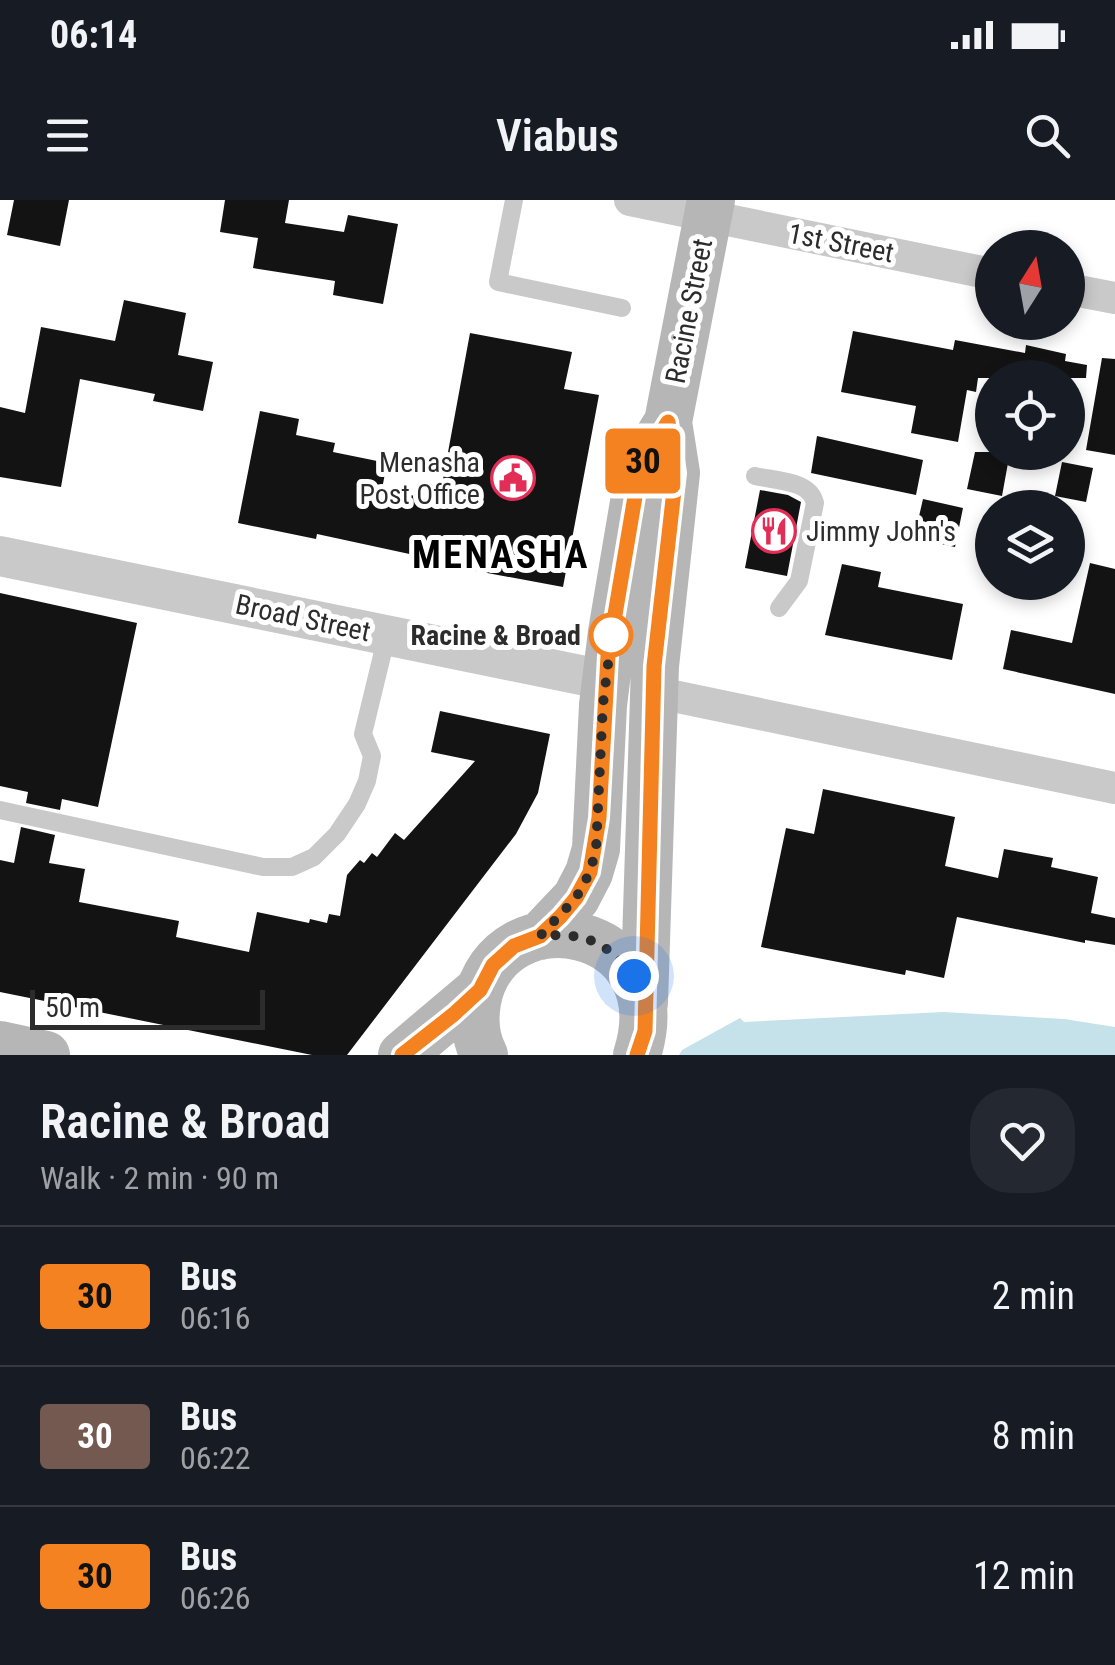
<!DOCTYPE html>
<html lang="en">
<head>
<meta charset="utf-8">
<style>
	:root { --surface:#171b24; --page:#242831; --text:#f1f3f6; --muted:#9ea1a6; --line:#363941 }
	body { margin:0; font-family:"Roboto Condensed",sans-serif; background:var(--page); color:var(--text); height:100vh; display:flex; flex-direction:column; font-size:38px; white-space:nowrap }
	* { box-sizing:border-box; margin:0 }
	p { font-size:32px; color:var(--muted) }
	.icon { flex:none; width:55px; height:55px; fill:none; stroke:currentColor; stroke-width:2; stroke-linecap:round; stroke-linejoin:round }
	.map { position:relative; height:855px; overflow:hidden }
	.side { display:flex; flex-direction:column; background:var(--surface); flex:1 }
	.side>* { flex:none }
	.badge { padding:0 20px; border-radius:8px; font-size:35px; line-height:65px }
	.needle { width:65px; rotate:11deg }
	.controls { position:absolute; left:975px; top:30px; display:grid; gap:20px }
	.controls a { display:grid; place-items:center; width:110px; height:110px; border-radius:50%; background:var(--surface); box-shadow:0 5px 15px #0003; font-size:50px }
	.scale { position:absolute; left:30px; bottom:25px; width:235px; box-sizing:border-box; padding-left:10px; border:5px solid #2c2c2c; border-top:0; font-size:28px; line-height:35px; white-space:nowrap; color:#2c2c2c; -webkit-text-stroke:8px #fff; paint-order:stroke }
	.you { position:absolute; width:50px; height:50px; margin:-25px; border:8px solid #fff; border-radius:50%; background:#1a73e8; box-shadow:0 0 0 15px #1a73e833 }
	.map>.badge { position:absolute; translate:-50% -50%; box-shadow:0 0 0 5px #fff }
	.round { display:grid; place-items:center; flex:none; width:105px; height:105px; border-radius:40px; background:var(--page) }
	.summary { display:flex; align-items:center; justify-content:space-between; height:170px; padding:0 40px }
	h1 { font-size:48px; font-weight:600; line-height:75px }
	ul { padding:0; list-style:none }
	li { display:flex; align-items:center; gap:30px; height:140px; padding:0 40px; border-top:2px solid var(--line) }
	li div { flex:1 }
	li b { display:block; font-size:38px }
	li em { font-style:normal }
	li .badge { min-width:110px; font-weight:700; text-align:center }
	.status { display:flex; justify-content:space-between; align-items:center; height:70px; padding:0 50px; background:var(--surface); direction:ltr }
	.status svg { height:28px; fill:currentColor }
	header { display:flex; justify-content:space-between; align-items:center; height:130px; padding:0 40px; background:var(--surface); font-size:45px; font-weight:600 }
	.map>svg:first-child { display:block }
	.water { fill:#c5e1ea }
	.building { fill:#131313 }
	.lines { fill:none; stroke-linecap:round; stroke-linejoin:round }
	.service { stroke:#c9c9c9; stroke-width:18 }
	.minor { stroke:#c9c9c9; stroke-width:32 }
	.tertiary { stroke:#c9c9c9; stroke-width:40 }
	.secondary { stroke:#b6b6b6; stroke-width:48 }
	.line-casing { stroke:#fff; stroke-width:22 }
	.line { stroke:#f58220; stroke-width:15 }
	.walk { stroke:#2c2c2c; stroke-width:10; stroke-dasharray:0 18 }
	.stop-dot { fill:#fff; stroke:#f58220; stroke-width:5 }
	.labels { text-anchor:middle; dominant-baseline:central; stroke-width:10; stroke-linejoin:round; paint-order:stroke }
	.street-label { font-size:28px; fill:#2c2c2c; stroke:#fff }
	.poi-label { font-size:28px; fill:#2c2c2c; stroke:#fff; text-anchor:end }
	.stop-label { font-size:28px; font-weight:bold; fill:#2c2c2c; stroke:#fff; text-anchor:end }
	.district-label { font-size:38px; font-weight:bold; letter-spacing:2.5px; fill:#000; stroke:#fff }
</style>
</head>
<body>
<div class="status"><b>06:14</b><svg viewBox="0 0 49 12"><path d="M0 12V9h3v3zM5 12V6h3v6zM10 12V3h3v9zM15 12V0h3v12zM26 1h20v11H26zM47 4h2v5h-2z"/></svg></div>
<header><svg class="icon" aria-label="menu" viewBox="0 0 24 24"><path d="M4 6h16M4 12h16M4 18h16"/></svg>Viabus<svg class="icon" aria-label="search" viewBox="0 0 24 24"><circle cx="10" cy="10" r="6"/><path d="M15 15l6 6"/></svg></header>
<div class="map">
<svg width="1115" height="855" viewBox="0 0 1115 855">
	<rect width="100%" height="100%" fill="#fff"/>
	<!-- water -->
	<path class="water" d="M943,812L1064,819L1115,827V855H679L682,850L740,818L744,822Z"/>
	<!-- building -->
	<path class="building" d="M14,0H69L60,46L7,35Z
		M225,0H289L285,23L344,32L348,15L398,24L383,104L333,95L335,81L253,68L258,38L220,32Z
		M124,100L186,113L178,155L213,162L203,211L153,201L155,194L80,179L61,287L0,277V207L25,213L41,127L115,141Z
		M853,131L953,150L955,140L1025,153L1026,145L1066,154L1065,161L1087,165L1086,178H978L976,192L967,190L958,242L911,233L916,206L841,192Z
		M470,133L572,152L564,189L599,195L563,387L428,362V358L317,334L316,339L238,323L260,211L299,219L296,235L335,243L333,252L387,263L382,289L439,301Z
		M1102,158L1115,159V255L1086,250Z
		M817,236L923,260L916,295L811,273Z
		M975,252H1010L1002,296L967,289Z
		M1062,262L1093,268L1086,302L1055,296Z
		M760,290L788,295L801,302L787,376L745,368Z
		M923,299L963,308L955,347L914,338Z
		M1090,363L1115,369V494L1003,469L1011,430L1072,443Z
		M842,364L881,372L878,387L963,404L952,460L825,435Z
		M0,393L137,423L98,607L62,599L60,610L26,603L28,592L0,586Z
		M440,511L550,534L538,593L516,634L347,855H312L0,792V660L14,663L21,627L55,635L49,663L85,669L79,702L179,721L176,737L249,752L257,712L309,723L310,719L327,723L329,714L340,716L347,675L360,660L364,663L372,653L377,657L395,633L404,640L475,561L431,552Z
		M823,589L955,617L945,666L998,678L1004,649L1053,658L1051,667L1098,677L1091,713L1115,718V745L1085,740V743L957,717L944,778L906,770L905,775L761,747L786,628L814,634Z"/>
	<g class="lines">
		<!-- service -->
		<path class="service" d="M514,0L498,82L622,108
			M755,276C776,281 810,280 815,303L799,381L779,408
			M0,610L263,667H292L314,657L337,634L357,604L367,581L372,556L363,534L387,435"/>
		<!-- minor -->
		<path class="minor" d="M630,0L992,74
			M1068,89L1115,98
			M654,492L1115,588"/>
		<!-- tertiary -->
		<path class="tertiary" d="M0,356L605,480"/>
		<!-- secondary -->
		<path class="secondary" d="M540,736L576,698L589,673L596,649L603,505L612,432L640,267L668,222
			M644,803L655,466L676,273L668,222L711,0
			M0,845L46,855
			M402,855L480,789
			M484,855C475,838 474,820 477,802C498,690 679,723 637,855"/>
	</g>
	<g class="lines">
		<!-- line casing -->
		<g class="line-casing">
			<path id="line" d="M402,855L454,814L480,790L493,765L514,746L540,736L561,716L576,698L590,672L599,618L608,456L640,267L668,222L676,273L654,466L645,831L637,855"/>
		</g>
		<!-- line -->
		<use href="#line" class="line"/>
		<!-- walk -->
		<path class="walk" d="M611,435L612,432L603,504L596,649L590,672L576,698L540,736C584,732 606,741 634,776"/>
	</g>
	<!-- icons -->
	<defs>
		<g id="civic-ring" transform="scale(2.25)"><circle r="9.5" fill="#fff" stroke="#e22e57" stroke-width="1.5"/><path d="M-.6-6.5H3V-4.5H.6V-3L4-1V1h2V6H-6V1h2V-1L-.6-3ZM-1.2 2.5V6h2.4V2.5Z" fill="#e22e57"/></g>
		<g id="restaurant-ring" transform="scale(2.25)"><circle r="9.5" fill="#fff" stroke="#e22e57" stroke-width="1.5"/><path d="M-5-6h1v4h1v-4h1v4h1v-4h1v5L-1.5 .5V6h-2V.5L-5-1ZM5-6V6H3V1.5H1.5Q1.5-4 5-6Z" fill="#e22e57"/></g>
	</defs>
	<g fill-rule="evenodd">
		<use href="#civic-ring" x="513" y="278"/>
		<use href="#restaurant-ring" x="774" y="331"/>
	</g>
	<!-- markers -->
	<circle class="stop-dot" cx="611" cy="435" r="20"/>
	<g class="labels">
		<!-- street labels -->
		<g class="street-label">
			<text transform="translate(841 43) rotate(11)">1st Street</text>
			<text transform="translate(689 111) rotate(-79)">Racine Street</text>
			<text transform="translate(303 418) rotate(12)">Broad Street</text>
		</g>
		<!-- poi labels -->
		<g class="poi-label">
			<text x="480" y="262">Menasha<tspan x="480" dy="32">Post Office</tspan></text>
			<text x="806" y="331" text-anchor="start">Jimmy John's</text>
		</g>
		<!-- stop labels -->
		<g class="stop-label">
			<text x="581" y="435">Racine &amp; Broad</text>
		</g>
		<!-- district labels -->
		<g class="district-label">
			<text x="501" y="355">MENASHA</text>
		</g>
	</g>
</svg>
<div class="controls">
<a><svg class="needle" viewBox="-14 -14 28 28"><path d="M0-13l5 13h-10z" fill="#e53935"/><path d="M0 13l5-13h-10z" fill="#9ea1a6"/></svg></a>
<a><svg class="icon" aria-label="locate" viewBox="0 0 24 24"><circle cx="12" cy="12" r="6"/><path d="M12 2v4M12 18v4M2 12h4M18 12h4"/></svg></a>
<a><svg class="icon" aria-label="layers" viewBox="0 0 24 24"><path d="M12 4l9 5-9 5-9-5zM3 14l9 5 9-5"/></svg></a>
</div>
<div class="scale">50 m</div>
<div class="you" style="left:634px;top:776px"></div>
<b class="badge" style="left:643px;top:261px;background:#f58220;color:#111">30</b>
</div>
<section class="side">
<div class="summary"><div><h1>Racine &amp; Broad</h1><p>Walk · 2 min · 90 m</p></div><a class="round"><svg class="icon" aria-label="heart" viewBox="0 0 24 24"><path d="M12 20l-8-8c-3-5 5-10 8-4 3-6 11-1 8 4z"/></svg></a></div>
<ul>
<li><span class="badge" style="background:#f58220;color:#111">30</span><div><b>Bus</b><p>06:16</p></div><em>2 min</em></li>
<li><span class="badge" style="background:#735950;color:#fff">30</span><div><b>Bus</b><p>06:22</p></div><em>8 min</em></li>
<li><span class="badge" style="background:#f58220;color:#111">30</span><div><b>Bus</b><p>06:26</p></div><em>12 min</em></li>
</ul>
</section>
</body>
</html>
